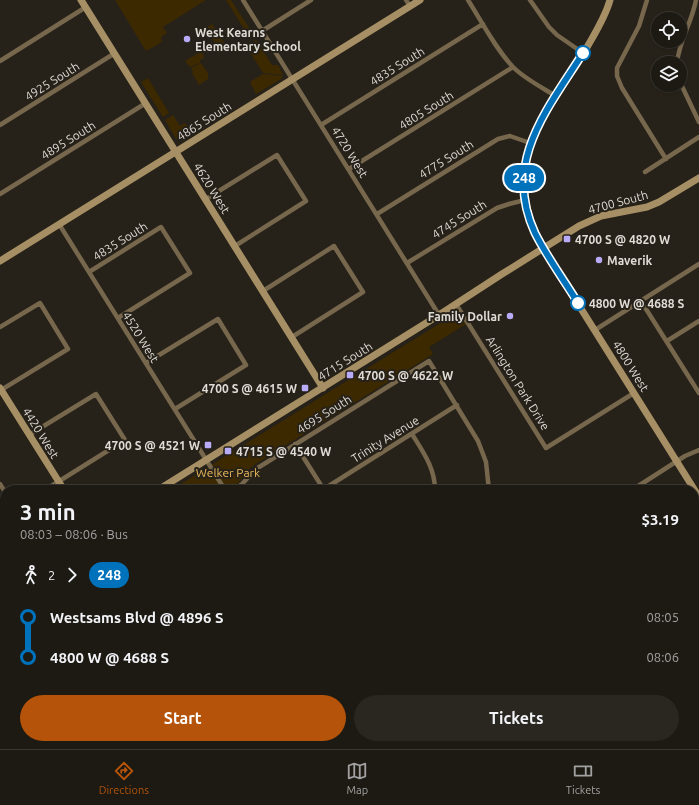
<!DOCTYPE html>
<html lang="en">
<head>
<meta charset="utf-8">
<style>
	:root { --surface:#1d1a13; --page:#2a2721; --text:#f1f3f6; --muted:#a0a1a0; --line:#3b3833; --accent:#b45309 }
	body { margin:0; font-family:Ubuntu,sans-serif; background:var(--page); color:var(--text); height:100vh; display:flex; flex-direction:column; font-size:15px; white-space:nowrap }
	* { box-sizing:border-box; margin:0 }
	p { font-size:13px; color:var(--muted) }
	.icon { flex:none; width:22px; height:22px; fill:none; stroke:currentColor; stroke-width:2; stroke-linecap:round; stroke-linejoin:round }
	.map { position:relative; flex:1; overflow:hidden }
	.panel { position:absolute; left:0px; top:485px; width:699px; height:264px; display:flex; flex-direction:column; background:var(--surface); border-radius:16px 16px 0 0; box-shadow:0 1px 3px #0004,0 0 0 1px var(--line) }
	.panel>* { flex:none }
	.badge { padding:0 8px; border-radius:13px; font-size:14px; line-height:26px }
	.tools { position:absolute; left:651px; top:12px; display:grid; gap:8px }
	.tools a { display:grid; place-items:center; width:36px; height:36px; border-radius:50%; background:var(--surface); box-shadow:0 1px 3px #0004,0 0 0 1px var(--line); font-size:20px }
	.map>.badge { position:absolute; translate:-50% -50%; box-shadow:0 0 0 2px #fff }
	.legs { display:flex; align-items:center; gap:6px; height:44px; padding:0 20px; font-size:13px }
	.legs p { margin-inline-start:auto }
	.overview { display:flex; align-items:center; justify-content:space-between; height:68px; padding:0 20px }
	h1 { font-size:22px; font-weight:700; line-height:30px }
	.action { display:flex; gap:8px; margin-top:auto; padding:8px 20px }
	.action a { flex:1; height:46px; border-radius:24px; background:var(--accent); color:#fff; font-size:16px; font-weight:700; line-height:46px; text-align:center }
	.action a+a { background:var(--page); color:var(--text) }
	ul { padding:0 20px; list-style:none }
	li { display:flex; align-items:center; gap:14px; height:40px; font-size:15px }
	li i { display:grid; place-items:center; width:6px; height:100%; margin:0 5px; background:currentColor }
	li i::after { content:''; width:10px; height:10px; margin:-5px; border:3px solid; border-radius:50%; background:var(--surface) }
	li p { margin-inline-start:auto }
	li:first-child i { background:linear-gradient(#0000 50%,currentColor 0) }
	li:last-child i { background:linear-gradient(currentColor 50%,#0000 0) }
	.tab-bar { display:flex; justify-content:space-around; align-items:center; height:56px; border-top:1px solid var(--line); background:var(--surface); font-size:11px; color:var(--muted) }
	.tab-bar a { display:grid; justify-items:center; gap:2px }
	.tab-bar .active { color:var(--accent) }
	.map>svg:first-child { display:block }
	.green { fill:#3d2900 }
	.lines { fill:none; stroke-linecap:round; stroke-linejoin:round }
	.canal { stroke:#644b15; stroke-width:5 }
	.street { stroke:#76674d; stroke-width:4.5 }
	.secondary { stroke:#a68f64; stroke-width:7 }
	.line-1-casing { stroke:#fff; stroke-width:9 }
	.line-1 { stroke:#0072bc; stroke-width:6 }
	.poi-dot { fill:#b8abf7; stroke:#272219; stroke-width:1.5 }
	.stop-1-dot { fill:#fff; stroke:#0072bc; stroke-width:2 }
	.labels { text-anchor:middle; dominant-baseline:central; stroke-width:4; stroke-linejoin:round; paint-order:stroke }
	.poi-label { font-size:12px; font-weight:bold; fill:#dfdbd5; stroke:#272219; text-anchor:start }
	.street-label { font-size:12px; fill:#dfdbd5; stroke:#272219 }
	.stop-label { font-size:12px; font-weight:bold; fill:#dfdbd5; stroke:#272219; text-anchor:start }
	.park-label { font-size:12px; fill:#ecbb5c; stroke:#272219 }
</style>
</head>
<body>
<div class="map">
<svg width="699" height="749" viewBox="0 0 699 749">
	<rect width="100%" height="100%" fill="#272219"/>
	<!-- green -->
	<path class="green" d="M115,0H206L163,27L167,33L161,37L162,42L146,51Z
		M226,0H231L253,34L248,35Z
		M212,24L225,44L227,43L228,44L227,45L228,47L220,51L206,28Z
		M256,40L272,65H278L283,75L263,73L247,47Z
		M200,52H202L204,56L203,59L200,60V63L190,67L185,61Z
		M201,63L208,73V79L199,85L192,73L193,72L191,68Z
		M263,74L283,76L281,79L256,94L250,82Z
		M148,78L169,113L163,117L141,82Z
		M173,115L180,126L185,123L191,133L181,140L176,139L165,120Z
		M455,314L462,317L466,324L429,347L433,354L257,463L248,470L238,483L227,490H171Z
		M694,505L699,513V580L694,583Z
		M5,593V620L0,623V596Z"/>
	<g class="lines">
		<!-- canal -->
		<path class="canal" d="M694,730L699,732
			M209,749L216,744"/>
		<!-- street -->
		<path class="street" d="M243,0L439,315
			M406,0L410,6
			M468,0C482,22 495,48 513,67C525,79 541,87 556,96
			M530,0L549,27L557,35L583,53
			M647,0L639,26L617,68V76L622,88L666,159
			M262,31L311,0
			M0,61L86,7
			M677,63C679,41 692,22 696,0
			M680,82L699,122
			M0,125L115,53
			M321,125L483,24
			M349,169L513,67
			M645,172L699,137
			M0,194L146,103
			M206,199L277,155L306,201L235,246
			M377,214L498,139L510,136L530,143
			M59,224L225,490
			M407,263L497,208L509,204L525,200
			M89,272L161,227L190,273L118,318
			M263,291L334,246L363,292L292,337
			M641,301L699,393
			M456,304L546,448L634,393
			M0,327L40,303L68,349L1,390
			M595,330L699,264
			M667,341L699,321
			M146,363L218,319L246,365L175,409
			M412,434C423,452 435,468 435,490
			M29,435L96,394L125,440L45,490
			M295,444L324,490
			M0,484L5,492
			M324,489L457,405
			M234,490L242,484L256,469L429,361L478,441L486,462L489,490
			M632,490L685,456L699,450
			M0,518L5,515
			M0,627L5,624
			M0,659L5,667
			M28,744V749
			M80,744V749
			M127,749L138,744
			M260,749V744
			M519,749L526,748L553,749"/>
		<!-- secondary -->
		<path class="secondary" d="M81,0L323,388
			M610,0C605,18 595,33 586,49C544,118 496,164 543,248L699,497
			M0,261L420,0
			M0,388L64,490
			M158,490L439,315L502,274L579,226L601,216L647,207L659,202L699,178
			M0,588L5,585"/>
	</g>
	<g class="lines">
		<!-- line-1 casing -->
		<g class="line-1-casing">
			<path id="line-1" d="M578,303C564,280 547,257 535,233C502,162 547,110 583,53"/>
		</g>
		<!-- line-1 -->
		<use href="#line-1" class="line-1"/>
	</g>
	<!-- markers -->
	<g class="poi-dot">
		<circle cx="187" cy="39" r="4"/>
		<rect x="563" y="235" width="8" height="8" rx="2"/>
		<circle cx="599" cy="260" r="4"/>
		<circle cx="510" cy="316" r="4"/>
		<rect x="346" y="371" width="8" height="8" rx="2"/>
		<rect x="301" y="384" width="8" height="8" rx="2"/>
		<rect x="204" y="441" width="8" height="8" rx="2"/>
		<rect x="224" y="447" width="8" height="8" rx="2"/>
	</g>
	<g class="stop-1-dot">
		<circle cx="583" cy="53" r="7"/>
		<circle cx="578" cy="303" r="7"/>
	</g>
	<g class="labels">
		<!-- poi labels -->
		<g class="poi-label">
			<text x="195" y="32">West Kearns<tspan x="195" dy="14">Elementary School</tspan></text>
			<text x="575" y="239">4700 S @ 4820 W</text>
			<text x="607" y="260">Maverik</text>
			<text x="502" y="316" text-anchor="end">Family Dollar</text>
			<text x="358" y="375">4700 S @ 4622 W</text>
			<text x="297" y="388" text-anchor="end">4700 S @ 4615 W</text>
			<text x="200" y="445" text-anchor="end">4700 S @ 4521 W</text>
			<text x="236" y="451">4715 S @ 4540 W</text>
		</g>
		<!-- street labels -->
		<g class="street-label">
			<text transform="translate(397 66) rotate(-32)">4835 South</text>
			<text transform="translate(52 81) rotate(-32)">4925 South</text>
			<text transform="translate(426 110) rotate(-32)">4805 South</text>
			<text transform="translate(204 121) rotate(-32)">4865 South</text>
			<text transform="translate(68 140) rotate(-32)">4895 South</text>
			<text transform="translate(350 152) rotate(58)">4720 West</text>
			<text transform="translate(446 159) rotate(-32)">4775 South</text>
			<text transform="translate(212 188) rotate(58)">4620 West</text>
			<text transform="translate(618 202) rotate(-15)">4700 South</text>
			<text transform="translate(459 219) rotate(-32)">4745 South</text>
			<text transform="translate(120 241) rotate(-32)">4835 South</text>
			<text transform="translate(141 337) rotate(58)">4520 West</text>
			<text transform="translate(345 361) rotate(-32)">4715 South</text>
			<text transform="translate(631 366) rotate(58)">4800 West</text>
			<text transform="translate(518 383) rotate(58)">Arlington Park Drive</text>
			<text transform="translate(324 414) rotate(-32)">4695 South</text>
			<text transform="translate(41 433) rotate(58)">4420 West</text>
			<text transform="translate(385 439) rotate(-32)">Trinity Avenue</text>
		</g>
		<!-- stop labels -->
		<g class="stop-label">
			<text x="589" y="303">4800 W @ 4688 S</text>
		</g>
		<!-- park labels -->
		<g class="park-label">
			<text x="228" y="472">Welker Park</text>
		</g>
	</g>
</svg>
<div class="tools">
<a><svg class="icon" aria-label="locate" viewBox="0 0 24 24"><circle cx="12" cy="12" r="6"/><path d="M12 2v4M12 18v4M2 12h4M18 12h4"/></svg></a>
<a><svg class="icon" aria-label="layers" viewBox="0 0 24 24"><path d="M12 4l9 5-9 5-9-5zM3 14l9 5 9-5"/></svg></a>
</div>
<b class="badge" style="left:524px;top:178px;background:#0072bc;color:#fff">248</b>
<section class="panel">
<div class="overview"><div><h1>3 min</h1><p>08:03 – 08:06 · Bus</p></div><b>$3.19</b></div>
<div class="legs"><svg class="icon" aria-label="walk" viewBox="0 0 24 24"><circle cx="13" cy="4" r="2"/><path d="M13 8l-2 6 4 7M11 14l-3 7M7 12l3-4h3l4 4"/></svg>2<svg class="icon" aria-label="forward" viewBox="0 0 24 24"><path d="M9 5l7 7-7 7"/></svg><b class="badge" style="background:#0072bc;color:#fff">248</b></div>
<ul>
<li><i style="color:#0072bc"></i><b>Westsams Blvd @ 4896 S</b><p>08:05</p></li>
<li><i style="color:#0072bc"></i><b>4800 W @ 4688 S</b><p>08:06</p></li>
</ul>
<div class="action"><a>Start</a><a>Tickets</a></div>
</section>
</div>
<nav class="tab-bar">
<a class="active"><svg class="icon" aria-label="directions" viewBox="0 0 24 24"><path d="M12 3l9 9-9 9-9-9zM9 14v-3h6M13 9l2 2-2 2"/></svg>Directions</a>
<a><svg class="icon" aria-label="map" viewBox="0 0 24 24"><path d="M3 6l6-2 6 2 6-2v14l-6 2-6-2-6 2zM9 4v14M15 6v14"/></svg>Map</a>
<a><svg class="icon" aria-label="tickets" viewBox="0 0 24 24"><path d="M3 7h18v10H3zM15 7v10"/></svg>Tickets</a>
</nav>
</body>
</html>
